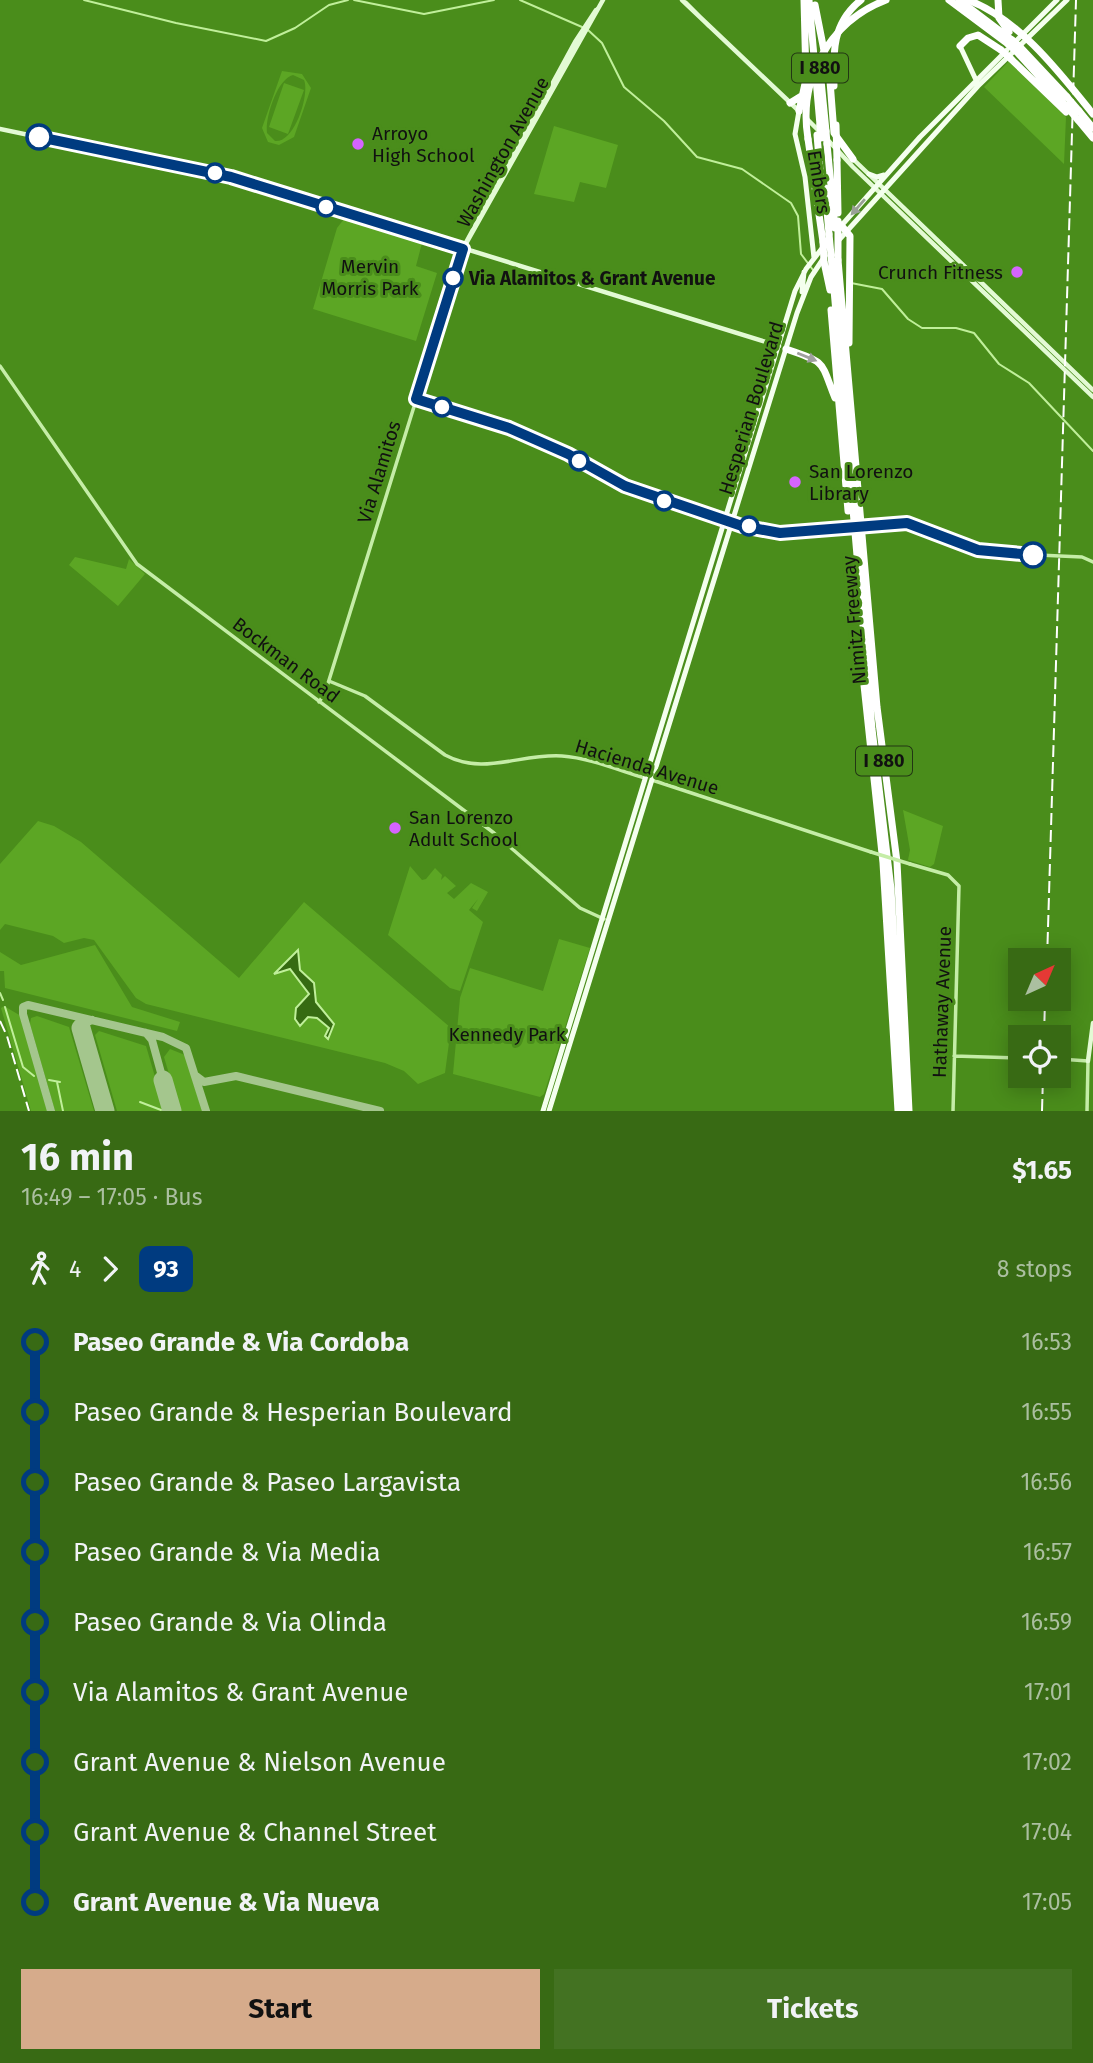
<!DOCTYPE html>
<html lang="en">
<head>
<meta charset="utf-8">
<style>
	:root { --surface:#386a14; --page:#437222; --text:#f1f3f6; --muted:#abbfa0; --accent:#d6ab8b }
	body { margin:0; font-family:"Fira Sans",sans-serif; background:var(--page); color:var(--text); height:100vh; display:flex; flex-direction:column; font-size:26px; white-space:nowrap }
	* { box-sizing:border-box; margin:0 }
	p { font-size:23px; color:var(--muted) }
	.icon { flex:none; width:38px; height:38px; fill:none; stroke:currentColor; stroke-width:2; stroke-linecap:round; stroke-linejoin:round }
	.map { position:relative; height:1111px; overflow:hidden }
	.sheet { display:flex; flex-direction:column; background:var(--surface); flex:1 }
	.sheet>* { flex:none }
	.badge { padding:0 14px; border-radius:10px; font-size:24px; line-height:46px }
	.needle { width:46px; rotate:44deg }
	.tools { position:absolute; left:1008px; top:948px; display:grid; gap:14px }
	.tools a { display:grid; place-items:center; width:63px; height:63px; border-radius:0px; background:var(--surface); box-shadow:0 4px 18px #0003; font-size:35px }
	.map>.badge { position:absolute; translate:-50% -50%; box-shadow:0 0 0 4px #fff }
	.legs { display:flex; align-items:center; gap:10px; height:77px; padding:0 21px; font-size:23px }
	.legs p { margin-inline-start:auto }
	.headline { display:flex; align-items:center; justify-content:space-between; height:119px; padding:0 21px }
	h1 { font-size:38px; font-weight:700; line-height:52px }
	.cta { display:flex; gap:14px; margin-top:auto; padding:14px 21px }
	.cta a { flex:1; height:80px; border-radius:0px; background:var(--accent); color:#111; font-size:28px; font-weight:700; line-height:80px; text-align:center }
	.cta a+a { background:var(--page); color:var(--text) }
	ul { padding:0 21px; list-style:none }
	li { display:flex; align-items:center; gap:24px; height:70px; font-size:26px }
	li i { display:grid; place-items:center; width:10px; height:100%; margin:0 9px; background:currentColor }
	li i::after { content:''; width:18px; height:18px; margin:-9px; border:5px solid; border-radius:50%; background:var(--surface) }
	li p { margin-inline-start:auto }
	li:first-child i { background:linear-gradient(#0000 50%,currentColor 0) }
	li:last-child i { background:linear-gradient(currentColor 50%,#0000 0) }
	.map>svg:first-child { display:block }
	.green { fill:#5ca624; fill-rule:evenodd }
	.water { fill:#366b12; stroke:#c0ef9a; stroke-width:2 }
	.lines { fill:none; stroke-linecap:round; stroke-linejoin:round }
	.stream { stroke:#c0ef9a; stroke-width:2 }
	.taxiway { stroke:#a4c68d; stroke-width:8 }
	.runway { stroke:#a4c68d; stroke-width:19 }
	.tertiary { stroke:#c5eda7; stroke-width:3.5 }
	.secondary { stroke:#e3fad4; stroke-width:4.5 }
	.primary { stroke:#f4ffee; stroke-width:5 }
	.motorway { stroke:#fff; stroke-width:7 }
	.rail { stroke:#fff; stroke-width:2; stroke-dasharray:12 5; stroke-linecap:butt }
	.tertiary-bridge { stroke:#c5eda7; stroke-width:3.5 }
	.motorway-bridge { stroke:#fff; stroke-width:7 }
	.oneway { fill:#99a096 }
	.oneway2 { fill:#a0a0a0 }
	.line-1-casing { stroke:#fff; stroke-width:16 }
	.line-1 { stroke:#003b80; stroke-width:10 }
	.stop-1-dot { fill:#fff; stroke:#003b80; stroke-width:3.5 }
	.poi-dot { fill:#d564fe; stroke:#4a8d1b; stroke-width:2.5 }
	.labels { text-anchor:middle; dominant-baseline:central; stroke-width:6; stroke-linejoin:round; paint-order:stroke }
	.shield { fill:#4a8d1b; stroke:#223614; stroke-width:2 }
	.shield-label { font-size:18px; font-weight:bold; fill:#111 }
	.poi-label { font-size:19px; fill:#111; stroke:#4a8d1b; text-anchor:start }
	.street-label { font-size:19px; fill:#111; stroke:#4a8d1b }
	.park-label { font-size:19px; fill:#111; stroke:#4a8d1b }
	.stop-label { font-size:19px; font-weight:bold; fill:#111; stroke:#4a8d1b; text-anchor:start }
</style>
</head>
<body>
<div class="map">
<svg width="1093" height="1111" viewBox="0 0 1093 1111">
	<rect width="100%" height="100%" fill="#4a8d1b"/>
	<!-- green -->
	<path class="green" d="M1009,61L1066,117L1064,164L984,87Z
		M282,71L302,74L311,88L294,137L279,145L268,142L262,128ZM293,75L304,80C310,93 295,143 275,141L267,133C265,118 277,79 293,75Z
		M284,83L304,90L288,134L269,127Z
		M554,126L618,145L606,188L580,182L574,202L534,194Z
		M344,219L422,243L416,266L437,273L416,341L313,309L337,228Z
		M75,557L126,569L129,559L145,574L118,606L69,565Z
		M903,810L943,826L934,864L930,867L908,860L910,850Z
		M38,821L54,826L81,842L239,978L304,902L451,1028L445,1073L418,1084L404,1071L385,1063L146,1004L136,998L94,940L84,938L64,943L53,936L5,924L0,930V864Z
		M410,866L422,880L426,879L435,868L442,875L441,880L445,876L456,886L447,893L454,899L471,883L488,892L477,911L472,908L478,899L469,910L483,922L460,991L450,988L388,935Z
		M559,939L590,948L544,1094L540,1097L453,1074L460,998L470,968L543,991Z
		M95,945L132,1007L180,1022L177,1031L5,988L4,971H0V952L21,965Z
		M4,1006L21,1016L48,1111H31L1,1008Z
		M37,1016L69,1027L94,1111H55L30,1024L31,1018Z
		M99,1031L146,1046L165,1111H117L95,1035Z
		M170,1049L185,1055L202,1111H180L164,1057Z"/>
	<!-- water -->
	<path class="water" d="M298,950L300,970L314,983L316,1002L334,1024L328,1039L325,1036L329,1028L317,1018L308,1017L300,1026L295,1019L296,1008L309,994L290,969L274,974Z"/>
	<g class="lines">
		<!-- stream -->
		<path class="stream" d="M84,0L176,23L266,41L295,28L329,5L348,0
			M354,0L424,14L494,0
			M520,0L582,27
			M588,30L602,43L624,87L664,121L697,157L742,169L791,203L798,216L801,254L813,270
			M851,283L882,289L908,319L922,328H956L974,333L999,364L1029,383L1093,451
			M0,993L3,1000
			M5,1007L23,1067L34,1076
			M49,1080L60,1082
			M57,1082L63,1111
			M140,1102L161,1110"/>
		<!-- taxiway -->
		<path class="taxiway" d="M82,1033L85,1023L92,1020
			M146,1033L152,1040L163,1080
			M196,1076L204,1082L236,1076L380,1111
			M51,1111L23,1014V1007L28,1005L163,1037L186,1048L206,1111"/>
		<!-- runway -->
		<path class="runway" d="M81,1028L105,1111
			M163,1080L172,1111"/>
		<!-- tertiary -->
		<path class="tertiary" d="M0,366L137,564L494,833L580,908L604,919
			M416,399L509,428L568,455L625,486L733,523L774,533L834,529
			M732,520L747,526
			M874,525H916L993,553L1082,557L1093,562
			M329,681L365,696L445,755C483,776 522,753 562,756C590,758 618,770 645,778
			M319,702L325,693L463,249
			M652,780L871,852
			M910,864L948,875L959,886L953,1111
			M954,1056L1020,1058
			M1059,1059L1088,1061L1087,1111"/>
		<!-- secondary -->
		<path class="secondary" d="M682,0L800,112
			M686,3L709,26
			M806,118L820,132
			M0,129L240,179L779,346
			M826,138L853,167L1093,397
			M853,159L1093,390
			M463,248L575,42L596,10
			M463,249L603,0
			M1088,1061L1093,1023"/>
		<!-- primary -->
		<path class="primary" d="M1014,43L1057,0
			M960,46L976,80
			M799,111L795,134L805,177L814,258
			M869,174L877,177L884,175
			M841,226L920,137L1007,50
			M838,241L978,86L1067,0
			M802,292L804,272
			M543,1111L795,291L806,269L823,247
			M549,1111L797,313L811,277L825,256"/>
		<!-- motorway -->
		<path class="motorway" d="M809,0L820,125
			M949,0L1008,44
			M959,0L1012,40
			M998,0L999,18L1009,32
			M815,5L830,81L834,133L853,159
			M960,46L968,38L978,35L1001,50
			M1020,47L1067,97
			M1016,51L1065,105
			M1011,59L1066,112
			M819,60L826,131
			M834,86C833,52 832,23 861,0
			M790,103L803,95
			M799,111L806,79L804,0
			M1079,111L1093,128
			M1078,120L1093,138
			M817,135L822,194
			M808,139L823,242
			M827,144L835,228
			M837,160L838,213
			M825,188L829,234
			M841,225L850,236L849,343
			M831,255L872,729L891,889L903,1111
			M838,260L877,707L897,862L909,1111
			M824,262L830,290
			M831,310L848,511
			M786,349C827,363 820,360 835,398
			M863,676L883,863L898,1111"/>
		<!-- rail -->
		<path class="rail" d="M1047,961L1076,0
			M0,1021L7,1036L29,1111
			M1044,1038L1045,999
			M1042,1111L1043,1076"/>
		<!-- tertiary-bridge -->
		<path class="tertiary-bridge" d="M834,529L874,525
			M871,852L910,864"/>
		<!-- motorway-bridge -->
		<path class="motorway-bridge" d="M968,0C1019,19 1060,73 1093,114
			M1012,40L1020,47
			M1008,44L1016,51
			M1001,50L1011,59
			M1067,97L1079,111
			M1066,106L1078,120
			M820,125L821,138
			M836,125L837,160
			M826,131L827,144
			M808,139C798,79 829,22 886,0
			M829,234L831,255
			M823,242L824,262
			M838,260V221"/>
	</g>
	<!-- one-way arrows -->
	<defs><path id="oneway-solid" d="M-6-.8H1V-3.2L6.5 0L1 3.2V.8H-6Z" transform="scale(1.75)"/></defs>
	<use class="oneway" href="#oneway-solid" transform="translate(858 207) rotate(131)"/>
	<use class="oneway2" href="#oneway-solid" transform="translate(807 357) rotate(22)"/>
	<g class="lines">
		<!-- line-1 casing -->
		<g class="line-1-casing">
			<path id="line-1" d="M39,137L231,177L463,249L416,399L509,428L568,454L625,486L742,526L780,533L907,523L978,550L1033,555"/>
		</g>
		<!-- line-1 -->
		<use href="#line-1" class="line-1"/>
	</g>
	<!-- markers -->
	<g class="stop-1-dot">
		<circle cx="39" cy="137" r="12"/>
		<circle cx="215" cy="173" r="9"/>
		<circle cx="326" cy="207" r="9"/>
		<circle cx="453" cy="278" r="9"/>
		<circle cx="442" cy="407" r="9"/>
		<circle cx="579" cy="461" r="9"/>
		<circle cx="664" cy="501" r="9"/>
		<circle cx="749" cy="526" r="9"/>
		<circle cx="1033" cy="555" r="12"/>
	</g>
	<g class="poi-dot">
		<circle cx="358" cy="144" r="7"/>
		<circle cx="1017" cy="272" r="7"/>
		<circle cx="795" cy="482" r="7"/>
		<circle cx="395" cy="828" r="7"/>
	</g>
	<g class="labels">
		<!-- shield labels -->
		<g class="shield">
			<rect x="792" y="53.5" width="56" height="29" rx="5"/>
			<rect x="856" y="746.5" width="56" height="29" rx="5"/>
		</g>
		<g class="shield-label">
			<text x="820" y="68">I 880</text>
			<text x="884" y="761">I 880</text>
		</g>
		<!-- poi labels -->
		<g class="poi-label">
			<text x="372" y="133">Arroyo<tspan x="372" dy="22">High School</tspan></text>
			<text x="1003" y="272" text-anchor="end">Crunch Fitness</text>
			<text x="809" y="471">San Lorenzo<tspan x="809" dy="22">Library</tspan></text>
			<text x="409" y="817">San Lorenzo<tspan x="409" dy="22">Adult School</tspan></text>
		</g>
		<!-- street labels -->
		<g class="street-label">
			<text transform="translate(503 152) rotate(-61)">Washington Avenue</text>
			<text transform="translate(819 182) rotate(81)">Embers</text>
			<text transform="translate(751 408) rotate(-73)">Hesperian Boulevard</text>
			<text transform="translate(379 472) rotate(-73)">Via Alamitos</text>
			<text transform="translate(854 620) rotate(-95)">Nimitz Freeway</text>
			<text transform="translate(286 660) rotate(37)">Bockman Road</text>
			<text transform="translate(647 767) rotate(17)">Hacienda Avenue</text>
			<text transform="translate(942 1002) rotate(-88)">Hathaway Avenue</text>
		</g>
		<!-- park labels -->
		<g class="park-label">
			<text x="370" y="266">Mervin<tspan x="370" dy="22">Morris Park</tspan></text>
			<text x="507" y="1034">Kennedy Park</text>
		</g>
		<!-- stop labels -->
		<g class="stop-label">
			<text x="469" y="278">Via Alamitos &amp; Grant Avenue</text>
		</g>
	</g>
</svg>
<div class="tools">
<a><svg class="needle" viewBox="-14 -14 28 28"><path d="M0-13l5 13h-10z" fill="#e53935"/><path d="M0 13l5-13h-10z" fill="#abbfa0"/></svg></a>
<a><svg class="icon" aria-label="locate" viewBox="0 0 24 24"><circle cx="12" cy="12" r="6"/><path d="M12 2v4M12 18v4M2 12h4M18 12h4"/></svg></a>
</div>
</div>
<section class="sheet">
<div class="headline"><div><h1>16 min</h1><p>16:49 – 17:05 · Bus</p></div><b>$1.65</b></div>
<div class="legs"><svg class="icon" aria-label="walk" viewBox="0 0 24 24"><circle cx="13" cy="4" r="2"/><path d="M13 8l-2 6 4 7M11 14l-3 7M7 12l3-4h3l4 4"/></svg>4<svg class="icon" aria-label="forward" viewBox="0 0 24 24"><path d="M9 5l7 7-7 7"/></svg><b class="badge" style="background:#003b80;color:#fff">93</b><p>8 stops</p></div>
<ul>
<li><i style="color:#003b80"></i><b>Paseo Grande &amp; Via Cordoba</b><p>16:53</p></li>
<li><i style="color:#003b80"></i><span>Paseo Grande &amp; Hesperian Boulevard</span><p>16:55</p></li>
<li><i style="color:#003b80"></i><span>Paseo Grande &amp; Paseo Largavista</span><p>16:56</p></li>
<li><i style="color:#003b80"></i><span>Paseo Grande &amp; Via Media</span><p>16:57</p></li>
<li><i style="color:#003b80"></i><span>Paseo Grande &amp; Via Olinda</span><p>16:59</p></li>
<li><i style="color:#003b80"></i><span>Via Alamitos &amp; Grant Avenue</span><p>17:01</p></li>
<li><i style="color:#003b80"></i><span>Grant Avenue &amp; Nielson Avenue</span><p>17:02</p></li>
<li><i style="color:#003b80"></i><span>Grant Avenue &amp; Channel Street</span><p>17:04</p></li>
<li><i style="color:#003b80"></i><b>Grant Avenue &amp; Via Nueva</b><p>17:05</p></li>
</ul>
<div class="cta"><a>Start</a><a>Tickets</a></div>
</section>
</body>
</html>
